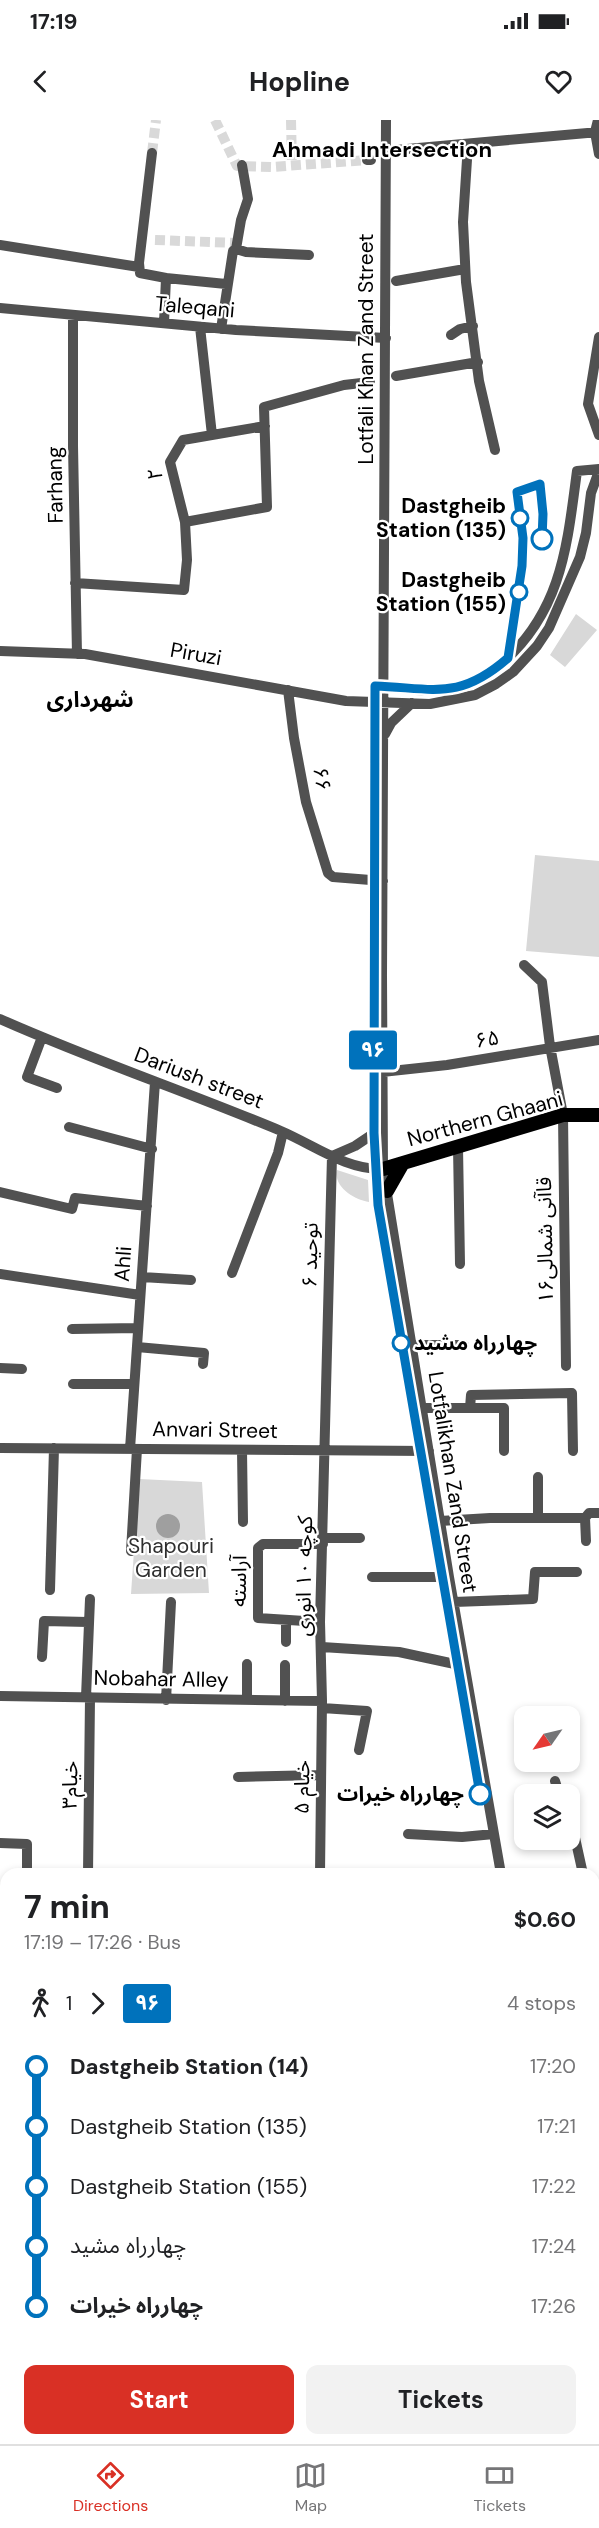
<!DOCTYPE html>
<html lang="en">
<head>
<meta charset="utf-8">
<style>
	:root { --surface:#fff; --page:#f2f2f2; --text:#202124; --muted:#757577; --line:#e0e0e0; --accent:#d93025 }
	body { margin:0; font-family:"DM Sans","Noto Sans Arabic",sans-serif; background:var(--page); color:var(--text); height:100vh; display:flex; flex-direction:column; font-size:22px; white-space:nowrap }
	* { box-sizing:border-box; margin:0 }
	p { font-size:20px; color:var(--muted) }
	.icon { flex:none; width:33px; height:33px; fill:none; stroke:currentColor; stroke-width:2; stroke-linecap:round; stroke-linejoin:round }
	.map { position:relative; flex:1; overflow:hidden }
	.side { position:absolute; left:0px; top:1748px; width:600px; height:578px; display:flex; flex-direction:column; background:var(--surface); border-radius:18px 18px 0 0; box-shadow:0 3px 9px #0003 }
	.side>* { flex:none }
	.badge { padding:0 12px; border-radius:4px; font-size:21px; line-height:39px }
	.needle { width:39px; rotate:236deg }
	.fabs { position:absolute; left:514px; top:1586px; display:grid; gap:12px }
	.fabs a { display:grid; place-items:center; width:66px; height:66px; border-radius:12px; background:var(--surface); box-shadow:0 3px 9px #0003; font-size:30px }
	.map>.badge { position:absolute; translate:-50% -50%; box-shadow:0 0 0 3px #fff }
	.legs { display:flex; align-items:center; gap:9px; height:66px; padding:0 24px; font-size:20px }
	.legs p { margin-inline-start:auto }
	.headline { display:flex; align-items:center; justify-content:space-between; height:102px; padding:0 24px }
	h1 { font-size:33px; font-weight:700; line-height:45px }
	.cta { display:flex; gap:12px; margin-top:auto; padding:12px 24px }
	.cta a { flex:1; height:69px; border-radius:12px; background:var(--accent); color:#fff; font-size:24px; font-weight:700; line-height:69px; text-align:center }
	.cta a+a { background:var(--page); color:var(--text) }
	ul { padding:0 24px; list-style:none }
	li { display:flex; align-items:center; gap:21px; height:60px; font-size:22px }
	li i { display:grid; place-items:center; width:9px; height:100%; margin:0 8px; background:currentColor }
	li i::after { content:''; width:15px; height:15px; margin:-8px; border:4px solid; border-radius:50%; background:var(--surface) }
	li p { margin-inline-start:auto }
	li:first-child i { background:linear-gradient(#0000 50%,currentColor 0) }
	li:last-child i { background:linear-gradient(currentColor 50%,#0000 0) }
	.status { display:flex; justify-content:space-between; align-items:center; height:42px; padding:0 30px; background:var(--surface); direction:ltr }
	.status svg { height:16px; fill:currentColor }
	header { display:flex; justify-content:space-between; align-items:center; height:78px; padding:0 24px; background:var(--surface); font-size:27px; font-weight:700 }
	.menu { display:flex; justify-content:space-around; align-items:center; height:84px; border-top:2px solid var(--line); background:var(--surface); font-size:16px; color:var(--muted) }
	.menu a { display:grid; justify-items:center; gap:3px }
	.menu .current { color:var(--accent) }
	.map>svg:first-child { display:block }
	.green { fill:#d8d8d8 }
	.water { fill:#9f9f9f }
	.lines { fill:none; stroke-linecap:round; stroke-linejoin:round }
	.minor-tunnel { stroke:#d9d9d9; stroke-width:10; stroke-dasharray:10 5; stroke-linecap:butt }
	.minor { stroke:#515151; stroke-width:10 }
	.major { stroke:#000; stroke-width:14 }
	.line-1-casing { stroke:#fff; stroke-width:14 }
	.line-1 { stroke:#0072bc; stroke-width:9 }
	.stop-1-dot { fill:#fff; stroke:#0072bc; stroke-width:3 }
	.labels { text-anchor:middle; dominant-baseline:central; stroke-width:4.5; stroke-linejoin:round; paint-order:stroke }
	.street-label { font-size:21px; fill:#000; stroke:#fff }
	.stop-label { font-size:21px; font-weight:bold; fill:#000; stroke:#fff; text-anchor:end }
	.park-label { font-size:21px; fill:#2f2f2f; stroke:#fff }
	.neighbourhood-label { font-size:22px; font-weight:bold; fill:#000; stroke:#fff }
</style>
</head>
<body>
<div class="status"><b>17:19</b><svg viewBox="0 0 49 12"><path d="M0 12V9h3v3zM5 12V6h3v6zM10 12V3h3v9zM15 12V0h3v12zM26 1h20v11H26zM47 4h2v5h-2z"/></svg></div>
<header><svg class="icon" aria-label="back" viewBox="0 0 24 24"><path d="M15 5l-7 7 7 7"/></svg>Hopline<svg class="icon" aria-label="heart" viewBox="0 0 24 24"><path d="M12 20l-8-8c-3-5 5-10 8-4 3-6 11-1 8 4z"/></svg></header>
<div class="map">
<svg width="599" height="2324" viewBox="0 0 599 2324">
	<rect width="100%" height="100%" fill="#fff"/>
	<!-- green -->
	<path class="green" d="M576,494L597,510L565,547L550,535Z
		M535,735L599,741V837L526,831Z
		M337,1050L368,1060L369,1082C355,1080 333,1067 337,1050Z
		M139,1359L202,1362L209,1473L131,1474Z"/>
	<!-- water -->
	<path class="water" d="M156 1406a12 12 0 1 1 24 0a12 12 0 1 1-24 0Z"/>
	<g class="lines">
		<!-- minor-tunnel -->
		<path class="minor-tunnel" d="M215,0L237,46L272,47L367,40
			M291,0L292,45
			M152,33L156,0
			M155,120L238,123"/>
		<!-- minor -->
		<path class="minor" d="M386,0L382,856L383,1049L449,1457L501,1754
			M598,0L595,12L599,34
			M468,24L463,102L466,162L479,261L495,330
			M396,30L599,12
			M152,33L139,143L140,153L166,158L164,203
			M367,40H371
			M242,45L248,79L241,100L236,129L246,132L309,135
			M0,125L139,147
			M166,158L226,164
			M396,161L465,149
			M0,188L236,210L386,218
			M73,195V326L77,534
			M200,207L212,315
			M221,209L233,131L236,129
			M451,215L460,209L473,206
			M599,217L588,284L599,315
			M396,256L478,242
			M185,402L267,387L264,287L344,265L370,262
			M75,463L184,470L187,440L185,402L170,342L183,320L265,306
			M0,531L85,534L346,581L430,584L475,575L496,564L513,552L537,526L549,508L580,437L586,413L591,373L599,351
			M384,567C404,568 424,572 443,571C465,569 485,558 500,545C562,492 567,426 577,351L599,349
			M288,570L294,618L306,682L328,753L333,757L383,761
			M385,614L391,603L412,583
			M524,845L542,862L550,926L563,995L566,1246
			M0,899C92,940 188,972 281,1011C314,1025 346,1050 383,1049
			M42,917L27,957L57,968
			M382,952L447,945L599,920
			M69,1007L152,1029
			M458,1027L460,1144
			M0,1072L72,1089L75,1078L147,1086
			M232,1153L278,1033L283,1012
			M0,1154L140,1175
			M142,1157L191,1160
			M72,1209L138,1208
			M411,1225H464
			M137,1227L204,1233L203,1244
			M0,1248L22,1249
			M73,1264H134
			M422,1288H504V1331
			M470,1288L471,1275L572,1273L573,1331
			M0,1328L429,1331
			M130,1329L155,962
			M242,1330L243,1402
			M538,1357V1398
			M585,1398L586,1421
			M440,1401L490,1398H585L589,1393H599
			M323,1418H360
			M131,1431L137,1329
			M372,1457H449
			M50,1470L54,1328
			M454,1482L533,1479L535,1452H577
			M320,1502L258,1498V1428L263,1424H323
			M286,1522V1501
			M322,1527L399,1532L464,1546
			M42,1537L44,1501L88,1502
			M247,1544V1580
			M285,1545V1581
			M0,1576L322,1581
			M86,1577L90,1479
			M166,1580L171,1482
			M322,1588L367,1591L359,1630
			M238,1657L321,1655
			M555,1661L559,1674
			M570,1695L583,1754
			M408,1714L462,1717L494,1714
			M0,1723L27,1724V1754
			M88,1754L90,1578
			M320,1754L322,1581L320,1502L332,1036L355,1026L382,1008
			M0,1794H6
			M594,1809L599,1835
			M594,1967L599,1966
			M594,2012H599
			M594,2106L599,2105
			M0,2236L6,2099
			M480,2319V2324
			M60,2324V2319
			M109,2324L110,2319
			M207,2324V2319
			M295,2324V2319
			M392,2324L393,2319"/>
		<!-- major -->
		<path class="major" d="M383,1049L563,995H599
			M387,1071L403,1043
			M594,1796H599
			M594,2241L599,2245
			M0,2266H6
			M594,2270H599
			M594,2281H599
			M584,2319L586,2324"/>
	</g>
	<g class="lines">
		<!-- line-1 casing -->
		<g class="line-1-casing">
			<path id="line-1" d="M480,1674L378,1085L374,1013L375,566C434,568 459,581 508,538L522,446L523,418L517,372L540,364L543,394L542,419"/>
		</g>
		<!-- line-1 -->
		<use href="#line-1" class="line-1"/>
	</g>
	<!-- markers -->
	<g class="stop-1-dot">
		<circle cx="520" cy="398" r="8"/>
		<circle cx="542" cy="419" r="10"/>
		<circle cx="519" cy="472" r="8"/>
		<circle cx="401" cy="1223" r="8"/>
		<circle cx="480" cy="1674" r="10"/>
	</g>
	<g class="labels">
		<!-- street labels -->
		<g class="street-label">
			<text transform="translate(195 187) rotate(5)">Taleqani</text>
			<text transform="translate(366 229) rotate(-90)">Lotfali Khan Zand Street</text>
			<text transform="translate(155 354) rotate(-94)">۲</text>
			<text transform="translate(55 365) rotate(-91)">Farhang</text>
			<text transform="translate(196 534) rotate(10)">Piruzi</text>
			<text transform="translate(322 659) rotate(80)">۶۶</text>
			<text transform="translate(487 919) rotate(-10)">۶۵</text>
			<text transform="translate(199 958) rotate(21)">Dariush street</text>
			<text transform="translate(485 999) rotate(-15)">Northern Ghaani</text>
			<text transform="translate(545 1120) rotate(-91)">قاآنی شمالی۱۶</text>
			<text transform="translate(310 1135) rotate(-89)">۶ توحید</text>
			<text transform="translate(123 1144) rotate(-86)">Ahli</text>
			<text transform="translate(215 1310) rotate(1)">Anvari Street</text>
			<text transform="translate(453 1362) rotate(81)">Lotfalikhan Zand Street</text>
			<text transform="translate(304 1456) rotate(-89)">کوچه ۱۰ انوری</text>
			<text transform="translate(239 1461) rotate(-89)">آراسته</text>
			<text transform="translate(161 1559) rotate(1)">Nobahar Alley</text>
			<text transform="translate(70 1665) rotate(-89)">خیام۳</text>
			<text transform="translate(302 1667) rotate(-89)">۵ خیام</text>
		</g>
		<!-- stop labels -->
		<g class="stop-label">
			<text x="506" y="386">Dastgheib<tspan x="506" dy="24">Station (135)</tspan></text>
			<text x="506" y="460">Dastgheib<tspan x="506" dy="24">Station (155)</tspan></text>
			<text x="414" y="1223" text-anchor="start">چهارراه مشید</text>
			<text x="464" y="1674">چهارراه خیرات</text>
		</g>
		<!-- park labels -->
		<g class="park-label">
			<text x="171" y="1426">Shapouri<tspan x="171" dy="24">Garden</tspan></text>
		</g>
		<!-- neighbourhood labels -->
		<g class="neighbourhood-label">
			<text x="382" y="29">Ahmadi Intersection</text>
			<text x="90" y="579">شهرداری</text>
		</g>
	</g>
</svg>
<div class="fabs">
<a><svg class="needle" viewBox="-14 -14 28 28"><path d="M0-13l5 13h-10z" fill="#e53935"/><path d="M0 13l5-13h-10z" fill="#757577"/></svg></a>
<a><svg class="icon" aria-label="layers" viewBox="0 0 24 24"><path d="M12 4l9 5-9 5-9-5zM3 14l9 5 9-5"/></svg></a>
</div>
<b class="badge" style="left:373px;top:930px;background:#0072bc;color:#fff">۹۶</b>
<section class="side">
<div class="headline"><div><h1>7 min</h1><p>17:19 – 17:26 · Bus</p></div><b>$0.60</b></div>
<div class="legs"><svg class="icon" aria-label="walk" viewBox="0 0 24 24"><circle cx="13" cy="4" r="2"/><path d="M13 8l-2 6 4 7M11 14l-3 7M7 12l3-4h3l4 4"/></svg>1<svg class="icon" aria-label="forward" viewBox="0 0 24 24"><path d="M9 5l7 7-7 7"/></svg><b class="badge" style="background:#0072bc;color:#fff">۹۶</b><p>4 stops</p></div>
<ul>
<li><i style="color:#0072bc"></i><b>Dastgheib Station (14)</b><p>17:20</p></li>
<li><i style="color:#0072bc"></i><span>Dastgheib Station (135)</span><p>17:21</p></li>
<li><i style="color:#0072bc"></i><span>Dastgheib Station (155)</span><p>17:22</p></li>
<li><i style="color:#0072bc"></i><span>چهارراه مشید</span><p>17:24</p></li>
<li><i style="color:#0072bc"></i><b>چهارراه خیرات</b><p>17:26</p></li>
</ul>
<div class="cta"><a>Start</a><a>Tickets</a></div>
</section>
</div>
<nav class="menu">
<a class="current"><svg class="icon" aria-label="directions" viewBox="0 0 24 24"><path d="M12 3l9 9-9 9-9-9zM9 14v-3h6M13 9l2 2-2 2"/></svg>Directions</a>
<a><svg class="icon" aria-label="map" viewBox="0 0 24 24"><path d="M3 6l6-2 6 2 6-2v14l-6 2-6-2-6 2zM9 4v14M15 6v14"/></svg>Map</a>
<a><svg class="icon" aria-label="tickets" viewBox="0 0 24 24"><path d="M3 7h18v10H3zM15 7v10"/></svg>Tickets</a>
</nav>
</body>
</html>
